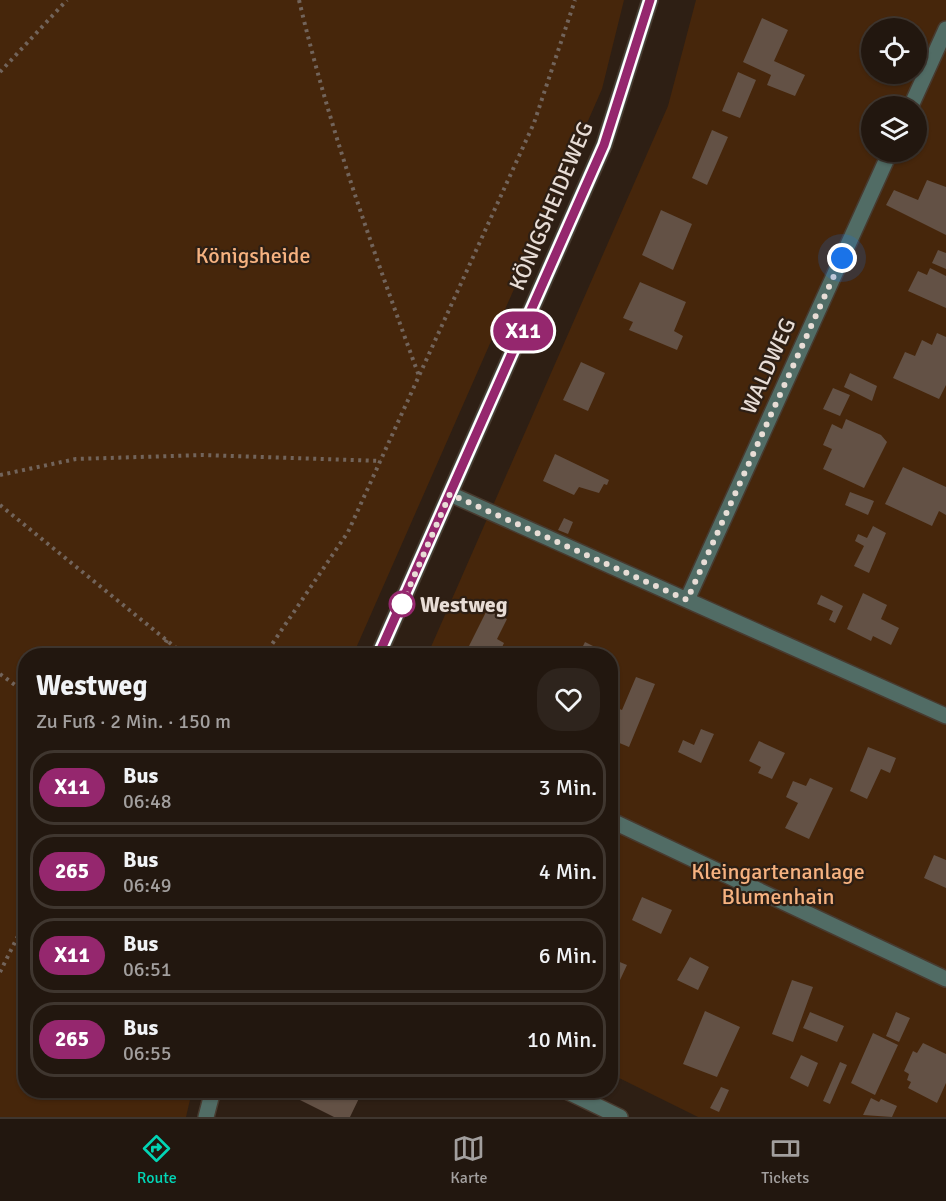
<!DOCTYPE html>
<html lang="de">
<head>
<meta charset="utf-8">
<style>
	:root { --surface:#22170f; --page:#2e241d; --text:#f1f3f6; --muted:#a29f9e; --line:#3f362f; --accent:#02d5b6 }
	body { margin:0; font-family:Signika,sans-serif; background:var(--page); color:var(--text); height:100vh; display:flex; flex-direction:column; font-size:22px; white-space:nowrap }
	* { box-sizing:border-box; margin:0 }
	p { font-size:20px; color:var(--muted) }
	.icon { flex:none; width:33px; height:33px; fill:none; stroke:currentColor; stroke-width:2; stroke-linecap:round; stroke-linejoin:round }
	.map { position:relative; flex:1; overflow:hidden }
	.details { position:absolute; left:18px; top:648px; width:600px; height:450px; display:flex; flex-direction:column; background:var(--surface); border-radius:24px; box-shadow:0 2px 4px #0004,0 0 0 2px var(--line) }
	.details>* { flex:none }
	.badge { padding:0 12px; border-radius:20px; font-size:21px; line-height:39px }
	.tools { position:absolute; left:861px; top:18px; display:grid; gap:12px }
	.tools a { display:grid; place-items:center; width:66px; height:66px; border-radius:50%; background:var(--surface); box-shadow:0 2px 4px #0004,0 0 0 2px var(--line); font-size:30px }
	.you { position:absolute; width:30px; height:30px; margin:-15px; border:4px solid #fff; border-radius:50%; background:#1a73e8; box-shadow:0 0 0 9px #1a73e833 }
	.map>.badge { position:absolute; translate:-50% -50%; box-shadow:0 0 0 3px #fff }
	.round { display:grid; place-items:center; flex:none; width:63px; height:63px; border-radius:24px; background:var(--page) }
	.overview { display:flex; align-items:center; justify-content:space-between; height:102px; padding:0 18px }
	h1 { font-size:28px; font-weight:700; line-height:45px }
	ul { padding:0; list-style:none }
	li { display:flex; align-items:center; gap:18px; height:75px; margin:0 12px 9px; padding:0 6px; border:3px solid var(--line); border-radius:24px }
	li div { flex:1 }
	li b { display:block; font-size:22px }
	li em { font-style:normal }
	li .badge { min-width:66px; font-weight:700; text-align:center }
	.tab-bar { display:flex; justify-content:space-around; align-items:center; height:84px; border-top:2px solid var(--line); background:var(--surface); font-size:16px; color:var(--muted) }
	.tab-bar a { display:grid; justify-items:center; gap:3px }
	.tab-bar .selected { color:var(--accent) }
	.map>svg:first-child { display:block }
	.green { fill:#46260b; fill-rule:evenodd }
	.building { fill:#635145 }
	.lines { fill:none; stroke-linecap:round; stroke-linejoin:round }
	.service-casing { stroke:#483a2f; stroke-width:18 }
	.tertiary-casing { stroke:#483a2f; stroke-width:18 }
	.path { stroke:#72645b; stroke-width:4; stroke-dasharray:3 4.5; stroke-linecap:butt }
	.service { stroke:#516c65; stroke-width:15 }
	.tertiary { stroke:#516c65; stroke-width:15 }
	.line-casing { stroke:#fff; stroke-width:14 }
	.line { stroke:#95276e; stroke-width:9 }
	.walk { stroke:#e8ddd6; stroke-width:6; stroke-dasharray:0 10.8 }
	.stop-dot { fill:#fff; stroke:#95276e; stroke-width:3 }
	.labels { text-anchor:middle; dominant-baseline:central; stroke-width:4.5; stroke-linejoin:round; paint-order:stroke }
	.street-label { font-size:22px; fill:#e8ddd6; stroke:#2e1f14 }
	.park-label { font-size:22px; fill:#f6b280; stroke:#2e1f14 }
	.stop-label { font-size:22px; font-weight:bold; fill:#e8ddd6; stroke:#2e1f14; text-anchor:start }
</style>
</head>
<body>
<div class="map">
<svg width="946" height="1117" viewBox="0 0 946 1117">
	<rect width="100%" height="100%" fill="#2e1f14"/>
	<!-- green -->
	<path class="green" d="M0,0H624L602,89L353,655L26,656V1090L192,1091L186,1117H0Z
		M696,0H946V1117H698L611,1074L610,656H427L668,106ZM872,28H916V74H872ZM872,106H916V152H872Z"/>
	<!-- building -->
	<path class="building" d="M762,18L788,30L774,61L805,75L795,96L767,85L771,75L743,62Z
		M738,72L756,80L740,118L722,111Z
		M712,130L728,137L707,185L692,178Z
		M927,180L946,187V235L886,205L894,190L918,200Z
		M661,210L692,224L673,270L642,255Z
		M938,250L946,253V269L932,263Z
		M930,268L946,276V308L908,291L918,271L927,275Z
		M640,282L686,302L674,331L683,336L677,350L629,330L633,322L623,318Z
		M937,333L946,337V385L939,399L893,378L905,352L915,356L922,340L932,345Z
		M581,362L605,373L588,411L563,400Z
		M850,373L877,386L872,401L844,387Z
		M833,388L850,395L840,416L823,409Z
		M846,419L881,435L887,442L864,488L823,469L832,449L823,445L832,424L842,429Z
		M555,454L609,480L607,485L604,484L599,493L579,487L574,495L543,481Z
		M903,467L946,487V515L939,511L932,526L885,504Z
		M850,492L874,501L868,515L845,505Z
		M564,518L573,522L568,534L558,530Z
		M873,526L886,533L869,573L854,566L864,546L855,541L858,534L867,538Z
		M863,593L887,605L881,619L899,628L891,645L873,636L871,641L847,629Z
		M821,595L843,606L835,623L829,620L833,611L817,604Z
		M487,610L507,619L497,639L504,643L498,656L490,652L488,656H464Z
		M585,642L601,650L598,656H578Z
		M636,677L655,684L629,747L610,739L615,725L610,723V705L622,710Z
		M701,729L714,734L701,763L678,752L683,740L694,745Z
		M759,741L785,753L772,779L758,773L761,767L749,761Z
		M868,747L896,758L890,773L881,769L867,799L850,791Z
		M810,778L833,788L809,839L785,828L798,803L786,797L793,781L806,786Z
		M934,855L946,860V888L924,878Z
		M610,883L617,886L610,901Z
		M642,897L672,910L661,934L632,920Z
		M690,957L709,967L698,990L677,980Z
		M610,958L627,965L620,980L610,975Z
		M792,980L813,987L793,1042L772,1034Z
		M705,1011L740,1027L717,1077L683,1064Z
		M810,1012L844,1026L837,1042L803,1028Z
		M896,1012L910,1018L899,1042L886,1036Z
		M873,1033L898,1045L875,1095L851,1083Z
		M923,1043L946,1054V1083L937,1103L908,1088L911,1082L907,1080L909,1074L904,1071L913,1051L917,1053Z
		M801,1055L818,1063L808,1087L790,1078Z
		M840,1062L847,1065L830,1104L823,1101Z
		M721,1087L729,1090L719,1112L710,1108Z
		M297,1090H363L350,1117H334L294,1097Z
		M871,1098L879,1102L881,1099L897,1106L892,1117L863,1115Z"/>
	<g class="lines">
		<!-- service casing -->
		<g class="service-casing">
			<path id="service" d="M911,106L946,29
				M450,494L946,716
				M687,600L890,152
				M610,820L946,979"/>
		</g>
		<!-- tertiary casing -->
		<g class="tertiary-casing">
			<path id="tertiary" d="M378,656L604,145L650,0
				M564,1090L620,1117
				M206,1117L213,1090"/>
		</g>
		<!-- path -->
		<path class="path" d="M299,0C330,131 373,250 419,376
			M0,72L67,0
			M0,475L76,459L203,455L381,461
			M0,505L186,656
			M159,656L167,640
			M264,656L348,532L534,123L575,0
			M0,674L26,693
			M0,972L26,920"/>
		<!-- service -->
		<use href="#service" class="service"/>
		<!-- tertiary -->
		<use href="#tertiary" class="tertiary"/>
	</g>
	<g class="lines">
		<!-- line casing -->
		<g class="line-casing">
			<path id="line" d="M378,656L604,145L650,0"/>
		</g>
		<!-- line -->
		<use href="#line" class="line"/>
		<!-- walk -->
		<path class="walk" d="M402,604L450,494L687,600L842,258"/>
	</g>
	<!-- markers -->
	<circle class="stop-dot" cx="402" cy="604" r="12"/>
	<g class="labels">
		<!-- street labels -->
		<g class="street-label">
			<text transform="translate(551 206) rotate(-67)">KÖNIGSHEIDEWEG</text>
			<text transform="translate(768 366) rotate(-66)">WALDWEG</text>
		</g>
		<!-- park labels -->
		<g class="park-label">
			<text x="253" y="255">Königsheide</text>
			<text x="778" y="871">Kleingartenanlage<tspan x="778" dy="25">Blumenhain</tspan></text>
		</g>
		<!-- stop labels -->
		<g class="stop-label">
			<text x="420" y="604">Westweg</text>
		</g>
	</g>
</svg>
<div class="tools">
<a><svg class="icon" aria-label="locate" viewBox="0 0 24 24"><circle cx="12" cy="12" r="6"/><path d="M12 2v4M12 18v4M2 12h4M18 12h4"/></svg></a>
<a><svg class="icon" aria-label="layers" viewBox="0 0 24 24"><path d="M12 4l9 5-9 5-9-5zM3 14l9 5 9-5"/></svg></a>
</div>
<div class="you" style="left:842px;top:258px"></div>
<b class="badge" style="left:523px;top:331px;background:#95276e;color:#fff">X11</b>
<section class="details">
<div class="overview"><div><h1>Westweg</h1><p>Zu Fuß · 2 Min. · 150 m</p></div><a class="round"><svg class="icon" aria-label="heart" viewBox="0 0 24 24"><path d="M12 20l-8-8c-3-5 5-10 8-4 3-6 11-1 8 4z"/></svg></a></div>
<ul>
<li><span class="badge" style="background:#95276e;color:#fff">X11</span><div><b>Bus</b><p>06:48</p></div><em>3 Min.</em></li>
<li><span class="badge" style="background:#95276e;color:#fff">265</span><div><b>Bus</b><p>06:49</p></div><em>4 Min.</em></li>
<li><span class="badge" style="background:#95276e;color:#fff">X11</span><div><b>Bus</b><p>06:51</p></div><em>6 Min.</em></li>
<li><span class="badge" style="background:#95276e;color:#fff">265</span><div><b>Bus</b><p>06:55</p></div><em>10 Min.</em></li>
</ul>
</section>
</div>
<nav class="tab-bar">
<a class="selected"><svg class="icon" aria-label="directions" viewBox="0 0 24 24"><path d="M12 3l9 9-9 9-9-9zM9 14v-3h6M13 9l2 2-2 2"/></svg>Route</a>
<a><svg class="icon" aria-label="map" viewBox="0 0 24 24"><path d="M3 6l6-2 6 2 6-2v14l-6 2-6-2-6 2zM9 4v14M15 6v14"/></svg>Karte</a>
<a><svg class="icon" aria-label="tickets" viewBox="0 0 24 24"><path d="M3 7h18v10H3zM15 7v10"/></svg>Tickets</a>
</nav>
</body>
</html>
